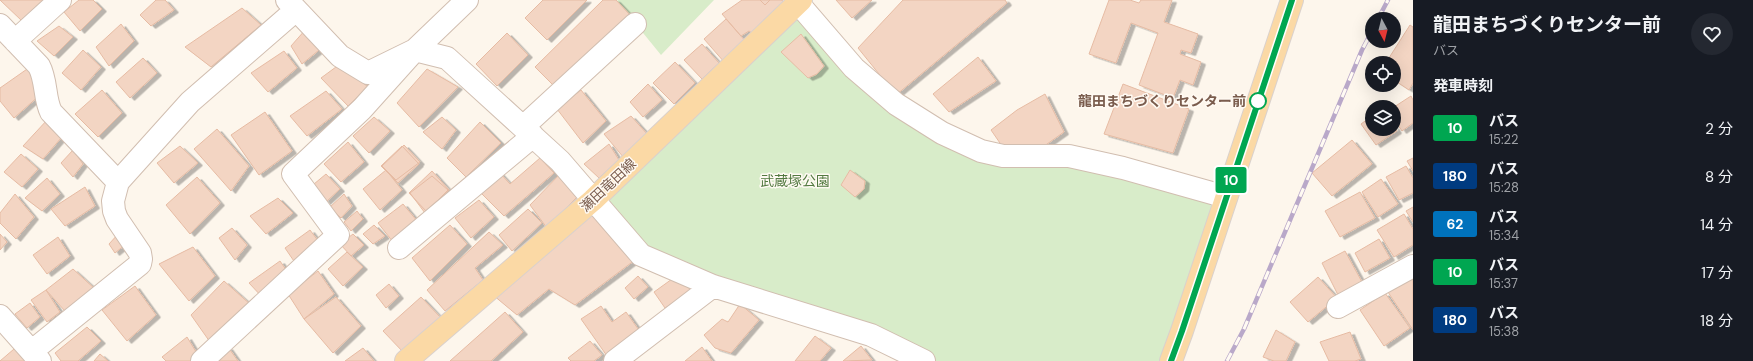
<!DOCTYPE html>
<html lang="ja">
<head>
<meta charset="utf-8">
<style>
	:root { --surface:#171b24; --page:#242831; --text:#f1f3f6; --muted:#9ea1a6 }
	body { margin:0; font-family:"DM Sans","Noto Sans JP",sans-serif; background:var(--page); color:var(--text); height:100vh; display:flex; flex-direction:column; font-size:15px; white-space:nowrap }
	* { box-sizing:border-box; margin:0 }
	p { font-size:13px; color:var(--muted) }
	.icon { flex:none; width:22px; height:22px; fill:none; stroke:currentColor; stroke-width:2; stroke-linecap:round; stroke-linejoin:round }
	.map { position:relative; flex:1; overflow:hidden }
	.drawer { display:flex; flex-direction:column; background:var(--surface); width:340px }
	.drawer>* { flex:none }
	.badge { padding:0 8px; border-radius:3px; font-size:14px; line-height:26px }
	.needle { width:26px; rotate:173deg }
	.buttons { position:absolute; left:1365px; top:12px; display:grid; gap:8px }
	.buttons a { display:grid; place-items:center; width:36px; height:36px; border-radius:50%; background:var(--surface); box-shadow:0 4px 16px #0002; font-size:20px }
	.map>.badge { position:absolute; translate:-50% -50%; box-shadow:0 0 0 2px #fff }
	h2 { padding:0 20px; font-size:15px; line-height:36px }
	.round { display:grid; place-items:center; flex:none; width:42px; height:42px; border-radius:21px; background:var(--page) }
	.overview { display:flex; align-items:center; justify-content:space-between; height:68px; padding:0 20px }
	h1 { font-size:19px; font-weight:700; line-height:30px }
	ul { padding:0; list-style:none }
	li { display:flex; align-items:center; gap:12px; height:48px; padding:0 20px }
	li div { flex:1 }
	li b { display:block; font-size:15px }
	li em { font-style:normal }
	li .badge { min-width:44px; font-weight:700; text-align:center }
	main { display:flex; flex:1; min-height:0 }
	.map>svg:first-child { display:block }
	.green { fill:#d8ecc9 }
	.building { fill:#f3d5c3; stroke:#e6bba3; filter:url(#shadow) }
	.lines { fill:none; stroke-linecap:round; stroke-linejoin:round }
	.minor-casing { stroke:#d1beb0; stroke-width:24 }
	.major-casing { stroke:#dad1cd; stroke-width:24 }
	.minor { stroke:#fff; stroke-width:22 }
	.major { stroke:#fbd9a5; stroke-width:22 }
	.rail-casing { stroke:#b9a8c9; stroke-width:4.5 }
	.rail { stroke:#fffaf3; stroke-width:3; stroke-dasharray:9; stroke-linecap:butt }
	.line-casing { stroke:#fff; stroke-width:9 }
	.line { stroke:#00a651; stroke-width:6 }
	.stop-dot { fill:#fff; stroke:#00a651; stroke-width:2 }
	.labels { text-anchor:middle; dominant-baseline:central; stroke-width:3; stroke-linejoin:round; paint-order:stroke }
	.stop-label { font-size:14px; font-weight:bold; fill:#7a5c4d; stroke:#fffaf3; text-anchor:end }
	.park-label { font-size:14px; fill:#537a41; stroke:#fffaf3 }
	.street-label { font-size:14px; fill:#7a5c4d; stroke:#fffaf3 }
</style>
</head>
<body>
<main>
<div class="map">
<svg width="1413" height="361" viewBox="0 0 1413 361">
	<defs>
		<filter id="shadow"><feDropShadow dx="4.5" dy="2.5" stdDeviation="0" flood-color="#0004"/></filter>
	</defs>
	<rect width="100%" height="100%" fill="#fdf6ec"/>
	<!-- green -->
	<path class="green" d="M618,0H714L661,55L617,1Z
		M798,3L854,68L981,151L1069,156L1226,197L1162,361H924L641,255L593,201Z"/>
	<!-- building -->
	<path class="building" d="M0,0H44L22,21Z
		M79,0H93L102,9L80,31L64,12Z
		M156,0H165L174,10L151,26L140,15Z
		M543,0H587L547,40L525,18Z
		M603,0H616L632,17L558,90L535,67Z
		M742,0H760L765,5L770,0H782L787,8L756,36L749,31L741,36L722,14Z
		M760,0H770L765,5Z
		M836,0H872L852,18Z
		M903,0H1005L1007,3L896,95L858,48Z
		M1109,0H1130L1139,3L1141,0H1172L1164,22L1198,34L1191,53L1181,50L1180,54L1201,62L1193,85L1180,80L1173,98L1139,85L1158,33L1131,23L1116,63L1089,54Z
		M242,8L261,25L211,67L185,47Z
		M726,19L747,43L725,63L704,39Z
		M121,24L134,41L109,66L96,47Z
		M1410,25L1413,27V83L1409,90L1394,80V63L1387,61Z
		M59,26L73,37L54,56L37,41Z
		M306,29L324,46L302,64L291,46Z
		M507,33L528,55L497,86L476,64Z
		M801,34L824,66L817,74L808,78L781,52Z
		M702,44L719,63L702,79L684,60Z
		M83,50L101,67L81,90L62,73Z
		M284,51L297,68L268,92L251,73Z
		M978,57L996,81L949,112L933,94Z
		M143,58L157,73L130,98L116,82Z
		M675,62L695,83L674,104L653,83Z
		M340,64L368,87L348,106L321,78Z
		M30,67L40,95L14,118L0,101V88Z
		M427,69L458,87L419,127L397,103Z
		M648,84L662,100L643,117L630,102Z
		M1123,84L1189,109L1173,153L1104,134Z
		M102,90L122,113L98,137L75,114Z
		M581,90L606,121L583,143L557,109Z
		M326,91L342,109L307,136L290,116Z
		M1045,94L1064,132L1033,154L1002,146L991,130L1017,110Z
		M1411,96L1413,100V123L1402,131L1394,119V107Z
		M265,112L292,151L259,175L231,135Z
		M631,116L648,135L624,158L604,134Z
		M1372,116V129H1394V126L1397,131L1376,145L1361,124Z
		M374,117L390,131L369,153L353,136Z
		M442,117L456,130L442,149L423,132Z
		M48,119L62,137L43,159L23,146Z
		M480,122L501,143L466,177L447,158Z
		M217,129L249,166L231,191L194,149Z
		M1352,140L1372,164L1332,196L1312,173Z
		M348,142L364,162L341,182L324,164Z
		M609,144L619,160L599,178L584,164Z
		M404,145L420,162L396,180L382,166Z
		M180,146L198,163L174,183L157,163Z
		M402,146L419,164L398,183L381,166Z
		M73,150L83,164L73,177L61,163Z
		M21,154L38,169L22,187L4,172Z
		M540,158L554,173L504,216L480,192L499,172L510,184Z
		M1413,158V171L1407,161Z
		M1406,166L1413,178V193L1399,200L1386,177Z
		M386,170L402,190L380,210L363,189Z
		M850,170L865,181L864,189L855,197L841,185Z
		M432,171L449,190L426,211L409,193Z
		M326,174L340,189L326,202L314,184Z
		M560,174L578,196L547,228L530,205Z
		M432,176L448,190L425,213L410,193Z
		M197,177L220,203L190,234L166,205Z
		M47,178L60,194L42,211L25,198Z
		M1381,179L1398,204L1378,217L1362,192Z
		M85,187L95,206L65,226L51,209Z
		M1360,192L1375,218L1340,237L1325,211Z
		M15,194L34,217L16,239L0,223V213Z
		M344,194L352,206L341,218L330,207Z
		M278,198L293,213L266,234L250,216Z
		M479,200L494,217L471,238L455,218Z
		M403,204L418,222L393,242L378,223Z
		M1413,207V222L1406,211Z
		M528,209L542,223L512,251L499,235Z
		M357,211L363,219L351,231L344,222Z
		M595,211L635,260L575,305L549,289L517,315L493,295Z
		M1404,214L1413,229V245L1394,257L1377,230Z
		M374,225L385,236L373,244L363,234Z
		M450,225L467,244L430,281L412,258Z
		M232,228L247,245L235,260L219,238Z
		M310,230L322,246L298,267L285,248Z
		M489,232L503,245L475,268L483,280L445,311L427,290Z
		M119,233L126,244L115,253L109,244Z
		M0,234L7,242L0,250Z
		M353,234L364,245L351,256L340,244Z
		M58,237L70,256L47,274L33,255Z
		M1379,239L1390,258L1365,272L1355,253Z
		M193,247L215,276L189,301L159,264Z
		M1345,251L1362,282L1338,295L1322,263Z
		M347,252L363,267L343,286L328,269Z
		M280,261L289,274L264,299L249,283Z
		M73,269L95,289L65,311L46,290Z
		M318,271L334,294L304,319L288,294Z
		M679,274L691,291L665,308L654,292Z
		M638,276L648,287L634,299L625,288Z
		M1413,276V330L1388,292Z
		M1318,277L1337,298L1308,322L1290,302Z
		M224,281L251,305L210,342L191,315Z
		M389,284L399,296L386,308L376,295Z
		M135,286L156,315L127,341L102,310Z
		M46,290L60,312L47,322L31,300Z
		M1385,293L1410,328L1384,346L1360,310Z
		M336,297L361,326L333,353L304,319Z
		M421,297L441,318L404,353L383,331Z
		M30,303L40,317L27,328L15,314Z
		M740,304L759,320L731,353L715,348L704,335L722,319L728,322Z
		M601,306L612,322L626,312L641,333L607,356L581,319Z
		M505,312L523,332L491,361H450Z
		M87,327L101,341L78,361H61L55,353Z
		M1276,330L1295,342L1286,361H1274L1263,357Z
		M1350,332L1361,359L1355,361H1329L1320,342Z
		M815,336L831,348L820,361H795Z
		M187,337L198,355L191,361H166L162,357Z
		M590,341L602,355L594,361H571L568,358Z
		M861,346L872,360L843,361Z
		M228,347L238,361H210Z
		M702,347L712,361H685Z
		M363,348L374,361H345Z
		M14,349L27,361H0Z
		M100,354L108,361H94Z"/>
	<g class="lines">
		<!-- minor casing -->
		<g class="minor-casing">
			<path id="minor" d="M287,0L340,56L368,73L415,50L447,58L560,161L641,255L713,286L871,335L924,361
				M798,3L854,68L896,104L942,133L981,151L1003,156H1069L1123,168L1226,197
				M0,25L39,66C47,81 44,98 51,112L118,182
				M15,41L60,0
				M523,127L635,24
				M399,248L533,136
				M1338,307L1413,266
				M0,316L40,361
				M32,351L140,264L141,259L140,253L117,219L114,211L113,201L118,182L190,102L296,10
				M202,361L338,235L293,174L362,109L415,50L467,0
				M615,361L713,286"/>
		</g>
		<!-- major casing -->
		<g class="major-casing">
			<path id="major" d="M406,361L593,200L801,0
				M1171,361L1182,331L1292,0"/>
		</g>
		<!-- minor -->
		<use href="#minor" class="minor"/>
		<!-- major -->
		<use href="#major" class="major"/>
		<!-- rail casing -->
		<g class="rail-casing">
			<path id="rail" d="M1378,19L1388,0
				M1227,361L1244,329L1362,50L1372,31"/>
		</g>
		<!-- rail -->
		<use href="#rail" class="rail"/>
	</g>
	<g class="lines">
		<!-- line casing -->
		<g class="line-casing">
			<path id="line" d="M1171,361L1182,331L1292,0"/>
		</g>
		<!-- line -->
		<use href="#line" class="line"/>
	</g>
	<!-- markers -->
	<circle class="stop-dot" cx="1258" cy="101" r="8"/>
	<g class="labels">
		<!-- stop labels -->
		<g class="stop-label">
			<text x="1246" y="101">龍田まちづくりセンター前</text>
		</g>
		<!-- park labels -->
		<g class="park-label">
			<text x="795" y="181">武蔵塚公園</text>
		</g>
		<!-- street labels -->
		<g class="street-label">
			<text transform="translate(608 185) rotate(-43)">瀬田竜田線</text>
		</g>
	</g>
</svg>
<div class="buttons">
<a><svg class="needle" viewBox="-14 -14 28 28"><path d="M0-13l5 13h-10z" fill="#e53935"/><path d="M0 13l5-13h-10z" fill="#9ea1a6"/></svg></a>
<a><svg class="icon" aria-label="locate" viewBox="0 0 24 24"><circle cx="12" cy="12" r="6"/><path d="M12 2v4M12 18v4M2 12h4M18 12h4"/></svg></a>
<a><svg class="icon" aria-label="layers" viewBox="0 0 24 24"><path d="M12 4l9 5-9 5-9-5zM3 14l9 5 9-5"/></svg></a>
</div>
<b class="badge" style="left:1231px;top:180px;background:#00a651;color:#fff">10</b>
</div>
<section class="drawer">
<div class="overview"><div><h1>龍田まちづくりセンター前</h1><p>バス</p></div><a class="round"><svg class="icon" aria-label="heart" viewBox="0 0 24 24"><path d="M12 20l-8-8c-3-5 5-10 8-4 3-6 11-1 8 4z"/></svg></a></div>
<h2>発車時刻</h2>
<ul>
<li><span class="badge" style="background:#00a651;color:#fff">10</span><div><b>バス</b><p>15:22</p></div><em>2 分</em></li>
<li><span class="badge" style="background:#003b80;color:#fff">180</span><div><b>バス</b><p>15:28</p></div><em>8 分</em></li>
<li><span class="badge" style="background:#0072bc;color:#fff">62</span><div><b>バス</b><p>15:34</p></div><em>14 分</em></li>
<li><span class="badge" style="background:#00a651;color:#fff">10</span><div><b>バス</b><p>15:37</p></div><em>17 分</em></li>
<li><span class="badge" style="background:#003b80;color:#fff">180</span><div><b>バス</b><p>15:38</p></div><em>18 分</em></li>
</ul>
</section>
</main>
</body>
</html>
